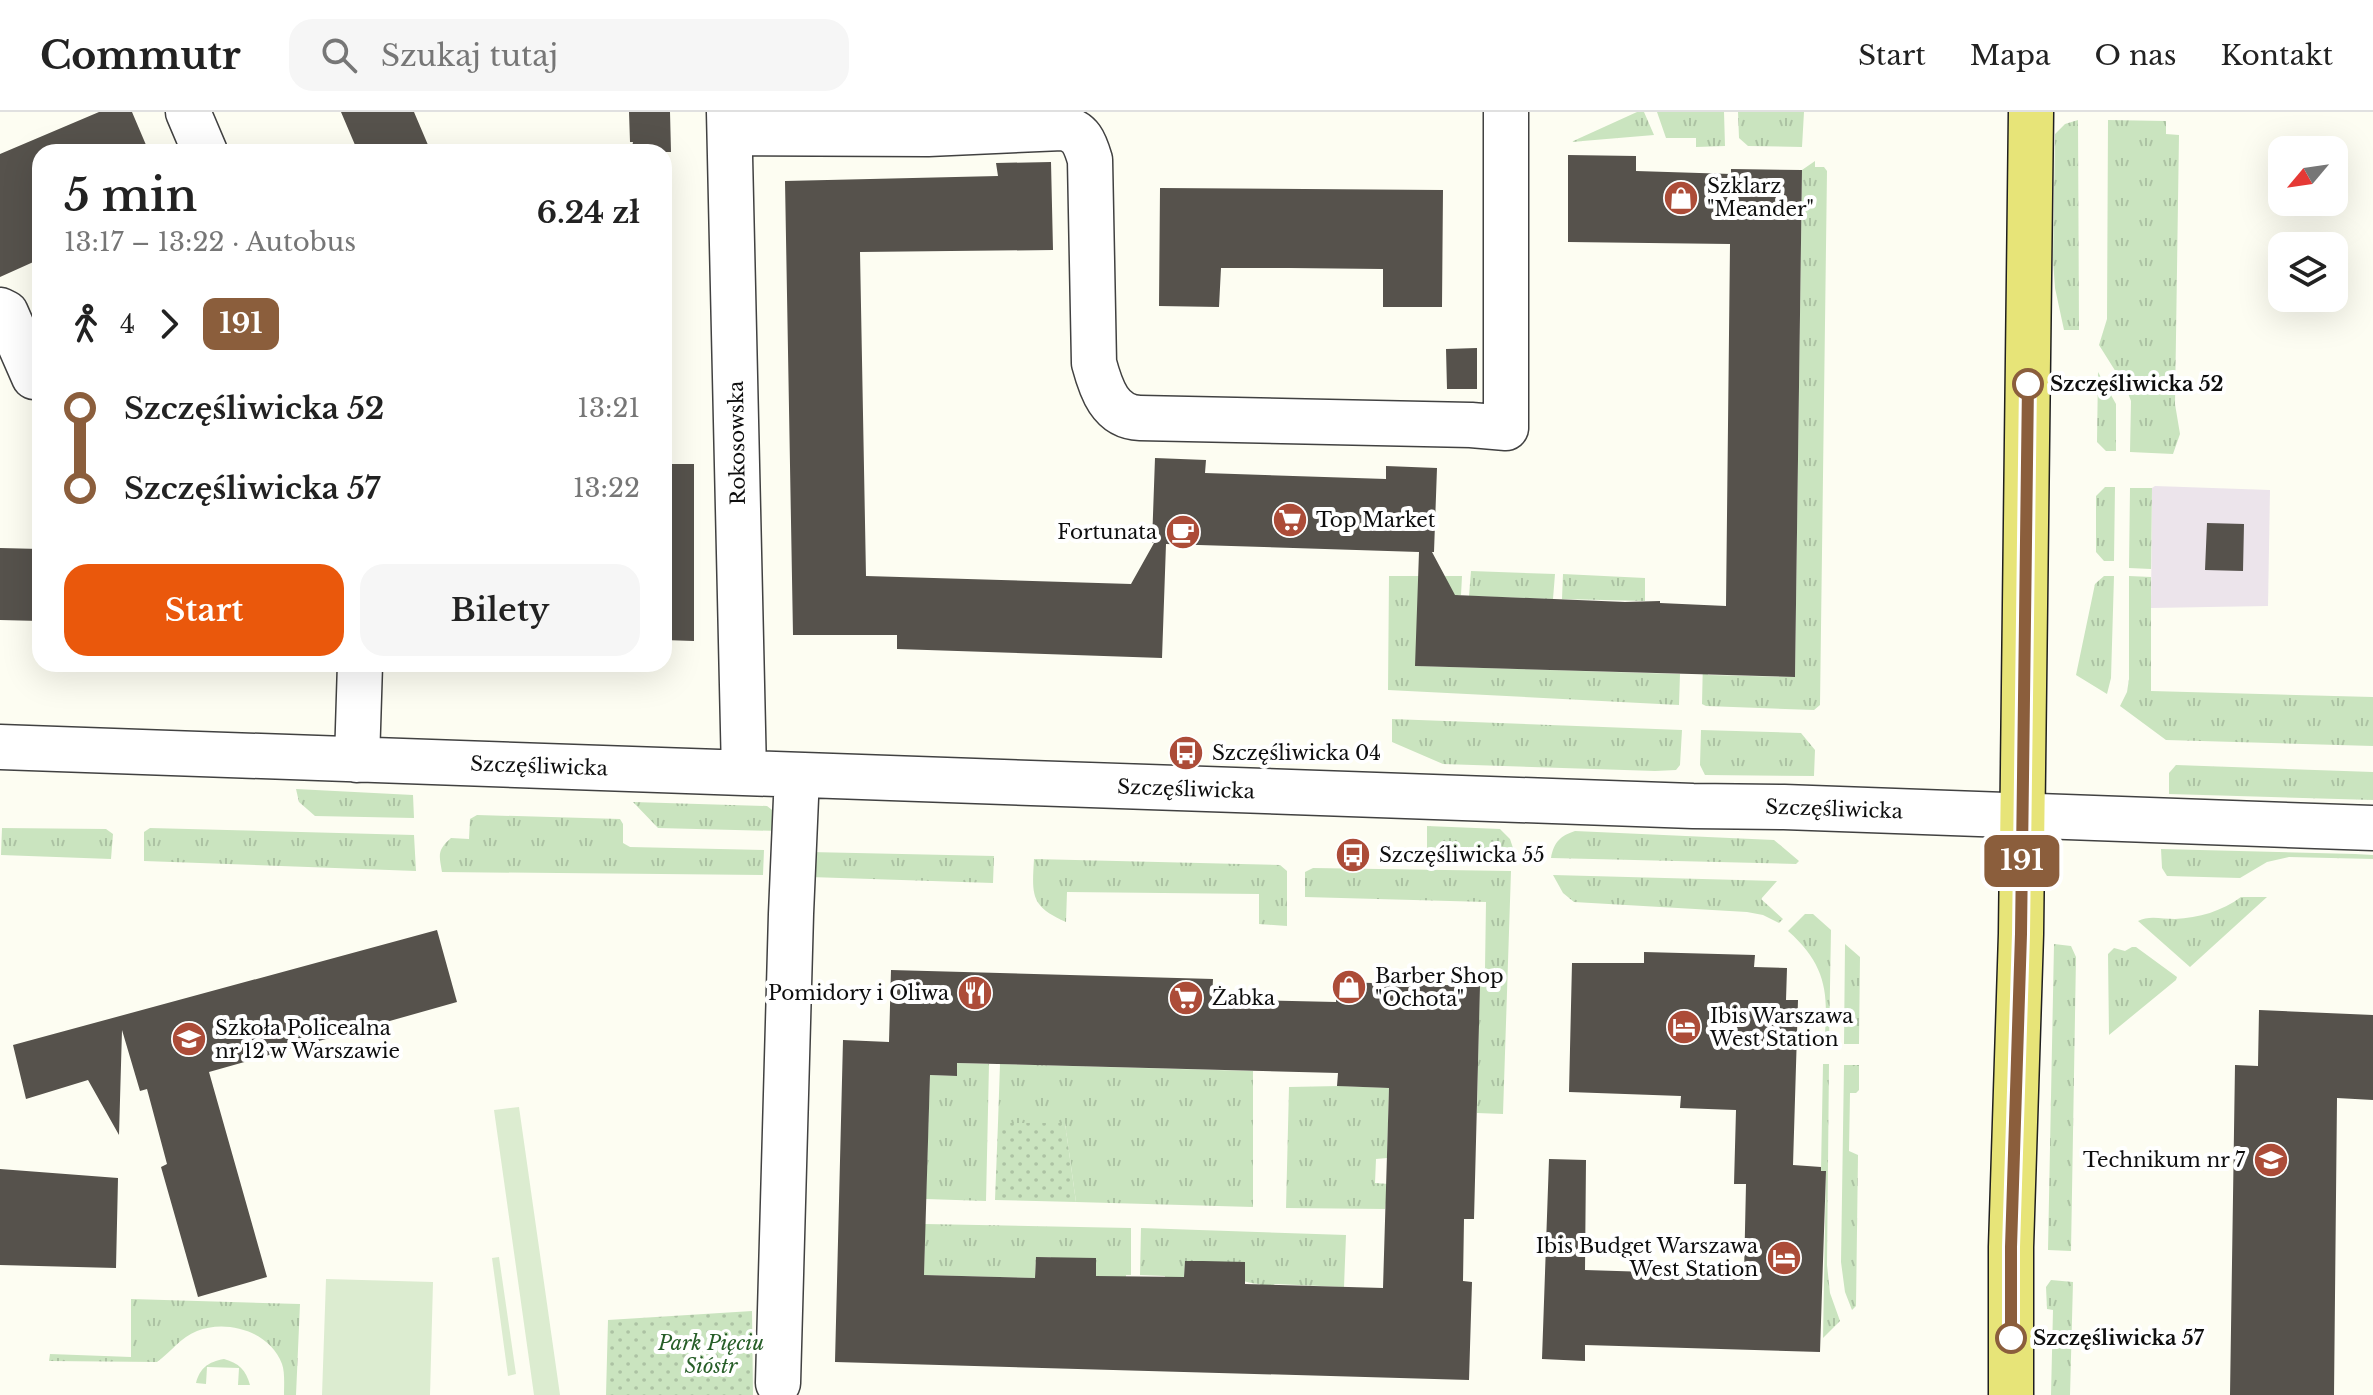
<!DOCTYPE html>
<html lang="pl">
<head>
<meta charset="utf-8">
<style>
	:root { --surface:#fff; --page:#f6f6f6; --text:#222; --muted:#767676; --line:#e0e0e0; --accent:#ea580c }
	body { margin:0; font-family:"Libre Baskerville",serif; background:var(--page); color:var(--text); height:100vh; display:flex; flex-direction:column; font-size:30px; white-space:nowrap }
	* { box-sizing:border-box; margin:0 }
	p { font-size:26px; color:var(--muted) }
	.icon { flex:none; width:44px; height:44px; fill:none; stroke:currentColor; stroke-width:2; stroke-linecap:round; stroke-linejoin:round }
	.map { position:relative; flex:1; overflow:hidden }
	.side { position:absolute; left:32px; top:32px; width:640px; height:528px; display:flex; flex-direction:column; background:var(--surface); border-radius:24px; box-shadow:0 8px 32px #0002 }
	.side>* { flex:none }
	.badge { padding:0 16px; border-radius:12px; font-size:28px; line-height:52px }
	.needle { width:52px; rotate:241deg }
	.controls { position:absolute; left:2268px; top:24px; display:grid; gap:16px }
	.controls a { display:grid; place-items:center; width:80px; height:80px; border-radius:16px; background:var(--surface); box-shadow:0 8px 32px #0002; font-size:40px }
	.map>.badge { position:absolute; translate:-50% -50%; box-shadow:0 0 0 4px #fff }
	.legs { display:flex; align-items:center; gap:12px; height:88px; padding:0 32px; font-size:26px }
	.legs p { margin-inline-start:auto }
	.head { display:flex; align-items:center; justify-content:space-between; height:136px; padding:0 32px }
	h1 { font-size:44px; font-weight:600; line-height:60px }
	.action { display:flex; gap:16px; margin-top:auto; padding:16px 32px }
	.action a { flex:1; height:92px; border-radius:24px; background:var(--accent); color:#fff; font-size:32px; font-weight:600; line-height:92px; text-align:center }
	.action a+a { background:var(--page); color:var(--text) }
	ul { padding:0 32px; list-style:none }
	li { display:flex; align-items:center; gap:28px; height:80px; font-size:30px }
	li i { display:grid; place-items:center; width:12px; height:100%; margin:0 10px; background:currentColor }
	li i::after { content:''; width:20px; height:20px; margin:-10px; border:6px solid; border-radius:50%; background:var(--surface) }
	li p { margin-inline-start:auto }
	li:first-child i { background:linear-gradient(#0000 50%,currentColor 0) }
	li:last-child i { background:linear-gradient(currentColor 50%,#0000 0) }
	header { display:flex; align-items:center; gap:48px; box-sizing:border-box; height:112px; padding:0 40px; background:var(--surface); border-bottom:2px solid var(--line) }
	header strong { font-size:38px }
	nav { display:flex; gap:44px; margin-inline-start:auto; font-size:28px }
	.search { width:560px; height:72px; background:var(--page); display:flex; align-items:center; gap:20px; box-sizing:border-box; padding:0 28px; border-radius:24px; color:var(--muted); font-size:30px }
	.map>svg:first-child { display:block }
	.industrial { fill:#ece4eb }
	.grass { fill:url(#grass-tufts) }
	.park { fill:url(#park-dots) }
	.pitch { fill:#dcecd0 }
	.building { fill:#56524c; fill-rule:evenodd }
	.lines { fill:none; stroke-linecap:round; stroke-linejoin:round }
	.minor-casing { stroke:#414141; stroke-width:47 }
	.major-casing { stroke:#1f1f1f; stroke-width:47 }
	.minor { stroke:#fff; stroke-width:44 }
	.major { stroke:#e7e478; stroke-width:44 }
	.line-1-casing { stroke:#fff; stroke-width:18 }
	.line-1 { stroke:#8b5e3c; stroke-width:12 }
	.stop-1-dot { fill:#fff; stroke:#8b5e3c; stroke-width:4 }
	.labels { text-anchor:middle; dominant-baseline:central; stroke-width:8; stroke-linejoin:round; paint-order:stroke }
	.poi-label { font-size:20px; fill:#0e0e0e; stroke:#fff; text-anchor:start }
	.stop-label { font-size:20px; font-weight:bold; fill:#0e0e0e; stroke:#fff; text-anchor:start }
	.street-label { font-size:20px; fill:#0e0e0e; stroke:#fff }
	.park-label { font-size:20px; font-style:italic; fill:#275e28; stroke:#fff }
</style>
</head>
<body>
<header>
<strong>Commutr</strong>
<div class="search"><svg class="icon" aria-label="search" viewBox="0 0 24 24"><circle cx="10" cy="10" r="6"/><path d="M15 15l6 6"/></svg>Szukaj tutaj</div>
<nav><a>Start</a><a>Mapa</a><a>O nas</a><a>Kontakt</a></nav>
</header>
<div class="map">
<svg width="2373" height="1283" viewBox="0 0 2373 1283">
	<defs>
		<pattern id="grass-tufts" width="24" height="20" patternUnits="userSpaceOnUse" patternTransform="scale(2)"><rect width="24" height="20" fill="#cae4bf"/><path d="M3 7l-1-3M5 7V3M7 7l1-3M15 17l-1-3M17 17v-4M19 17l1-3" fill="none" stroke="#acc2a3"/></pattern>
		<pattern id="park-dots" width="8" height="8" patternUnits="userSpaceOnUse" patternTransform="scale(2)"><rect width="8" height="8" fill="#cae4bf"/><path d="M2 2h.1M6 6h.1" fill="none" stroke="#acc2a3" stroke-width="1.8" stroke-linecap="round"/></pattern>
	</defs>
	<rect width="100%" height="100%" fill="#fdfdf2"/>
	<!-- industrial -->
	<path class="industrial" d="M2155,374L2270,378L2268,494L2151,496L2152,376Z"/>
	<!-- grass -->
	<path class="grass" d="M1637,0H1644L1654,23L1571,30Z
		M1657,0H1724L1725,34L1696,35V26H1666Z
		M1738,0H1804L1802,35L1748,34L1739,26Z
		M2078,8L2079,218H2064L2055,176L2053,148L2055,22L2065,12Z
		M2108,8L2166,9V22L2179,23L2175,292L2180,322L2173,342L2130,340L2131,289L2126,276L2099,233L2107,207Z
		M1815,49V55H1824L1827,59L1820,593L1814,598L1706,594L1702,592L1703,546L1708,563L1795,565L1802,58Z
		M2098,260L2116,292V339H2106L2097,330Z
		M2105,375H2115L2114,449H2104L2096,440V384Z
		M2130,376H2152L2151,457L2129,456Z
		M1471,459L1555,462L1553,487L1469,484Z
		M1563,462L1645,466V489L1562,487Z
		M1389,464H1462L1461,483H1458L1415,554L1680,562L1679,593L1388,578Z
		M2104,464H2114L2111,566L2107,582L2076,563L2095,472Z
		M2129,464L2151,465V579L2373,585V634L2166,628L2120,594L2127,580L2129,567Z
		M1392,607L1682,618L1680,653L1676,658L1655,659L1443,652L1392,630Z
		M1701,618L1801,621L1815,638L1814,664L1705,663L1700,653Z
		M2176,653L2373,660V688L2169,682V661Z
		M296,677L413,683L414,706L315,704L299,690Z
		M633,690L767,694L776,701L778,719L658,716Z
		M477,703L620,707L623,712V731L630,735L764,738L763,763L442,760C439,743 437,738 451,726L469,727L470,707Z
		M1427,714L1500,717L1510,727L1515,742L1427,739Z
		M2,716L106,717L113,722L111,747L1,743Z
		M150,716L414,723L416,759L144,749V720Z
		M1575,719L1774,728L1799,749L1796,752L1551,746C1554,730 1560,724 1575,719Z
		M2161,737L2355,742L2373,743V747L2289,745L2267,750L2240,766L2167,764L2162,756Z
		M810,740L994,744L993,771L810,765Z
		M1034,747L1280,753L1287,759V814L1259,812V782L1067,780L1066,810C1030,794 1032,783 1034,747Z
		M1313,756L1511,759L1503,1002L1477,1001L1480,865L1481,857L1485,856L1486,790L1305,785V760Z
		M1553,763L1777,769L1761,787L1783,807L1779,811L1763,803L1747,800L1574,790L1563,781Z
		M2241,785H2267L2190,855L2138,809C2149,803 2162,807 2175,807C2199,806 2222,799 2241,785Z
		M1805,802H1813L1831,818L1829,932L1824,931C1829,883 1827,853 1788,819Z
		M1845,832L1860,845L1859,932H1844Z
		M2054,832L2071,834L2076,845L2071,1139L2048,1138Z
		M2132,835H2136L2177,865L2176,868L2109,923L2108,842L2114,836L2125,839Z
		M957,951L989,952L986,1089L926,1087L930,963L956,964Z
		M1000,952L1253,959V1095L1076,1090L1065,1011H998Z
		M1823,952H1829L1827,1153L1830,1181L1840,1209L1823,1226L1826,1059H1821Z
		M1844,953H1859V978L1856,981H1850L1849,1039L1858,1043L1856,1194L1852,1198L1845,1180L1841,1150Z
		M1340,974L1389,976L1387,1046L1376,1047L1375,1071L1389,1072L1385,1097L1286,1096L1289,975Z
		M925,1112L1131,1116V1163H1126V1176L1096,1168V1146L1051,1155V1145H1036L1035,1166L924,1163Z
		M1141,1116L1346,1123L1344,1175L1275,1172L1260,1180V1172C1233,1171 1213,1149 1185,1149L1184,1170L1165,1177V1164L1140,1163Z
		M2051,1168L2073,1170L2070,1283H2051L2053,1198L2047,1197L2046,1175Z
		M131,1187L300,1192L296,1283H284C284,1274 285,1260 282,1252C270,1219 226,1207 197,1219C181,1225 171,1240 157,1250L49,1249L50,1242L131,1245Z
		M224,1247C239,1251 246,1258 250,1273H238L239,1256L207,1255L206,1272L196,1271C200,1256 208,1250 224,1247Z"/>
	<!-- park -->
	<path class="park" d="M998,1011H1065L1076,1090L995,1088Z
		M752,1199L753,1283H606L608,1208Z"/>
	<!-- pitch -->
	<path class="pitch" d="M519,995L560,1283H534L494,998Z
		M499,1145L516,1262L508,1264L492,1146Z
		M326,1167L433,1170L430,1283H322Z"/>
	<!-- building -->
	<path class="building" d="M99,0H132L149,40H40V147L0,165V42Z
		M341,0H414L431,40H358Z
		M629,0H670L671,40H631L633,30H630Z
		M1568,43L1636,44V59L1731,62V57L1802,58L1795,565L1415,554L1419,440L1166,432L1162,546L897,537V523H793L785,69L998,64L996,51L1051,50L1053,138L860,140L866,464L1131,472L1154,431H1152L1155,346L1206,348L1205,361L1386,367V354L1437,356L1434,440H1432L1455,483L1625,490L1660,489V491L1726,494L1730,132L1568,130Z
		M1160,76L1443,78L1442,195H1383V157L1289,156H1221L1219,195L1159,194Z
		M1477,236V277H1447L1446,237Z
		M664,352H694V529L664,528Z
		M2207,411L2244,412L2243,459L2205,458Z
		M0,436L40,437V509L0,508Z
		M437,818L457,890L209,960L267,1165L198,1185L161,1055L167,1052L147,977L140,979L122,918L119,1023L88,968L26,987L13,933Z
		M1644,840L1755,843L1754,855L1787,856L1786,888H1798L1793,1053L1821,1055V1059H1826L1820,1240L1585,1233V1249L1542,1247L1549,1047L1586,1048L1585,1158L1744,1163L1746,1072H1734L1736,998L1680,996L1681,984L1569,980L1572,851H1644Z
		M891,858L1213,867L1212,887L1336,890L1337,870L1480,874L1474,1107H1464L1463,1169L1472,1170L1469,1268L835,1250L843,928L889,930ZM957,951L1338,961L1337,974L1389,976L1383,1176L1245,1172V1150L1203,1149H1185L1184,1165L1096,1164V1146L1036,1145L1035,1166L924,1163L930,963L957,964Z
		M2259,898L2373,903V988L2337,986L2334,1283H2230L2235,953L2258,954Z
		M0,1057L118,1066L116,1156L0,1153Z"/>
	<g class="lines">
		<!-- minor casing -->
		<g class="minor-casing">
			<path id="minor" d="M188,0L205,40
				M729,0L744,661
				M730,21L928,22L1062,16C1081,19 1085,31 1090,48L1094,251C1101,277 1110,305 1140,306L1471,313L1506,316V0
				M0,198L6,201L34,265L40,263
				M0,635L1693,694L1784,695L2373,716
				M357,648L360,552
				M778,1271L791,802L797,663"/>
		</g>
		<!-- major casing -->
		<g class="major-casing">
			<path id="major" d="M2011,1283V1135L2021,822L2031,0"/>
		</g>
		<!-- minor -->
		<use href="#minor" class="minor"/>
		<!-- major -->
		<use href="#major" class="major"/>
	</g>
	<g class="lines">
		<!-- line-1 casing -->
		<g class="line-1-casing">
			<path id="line-1" d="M2011,1226V1135L2021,822L2028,272"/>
		</g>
		<!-- line-1 -->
		<use href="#line-1" class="line-1"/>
	</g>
	<!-- icons -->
	<defs>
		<g id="shop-disc" transform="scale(1.8)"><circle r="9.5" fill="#ac4c38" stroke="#fff"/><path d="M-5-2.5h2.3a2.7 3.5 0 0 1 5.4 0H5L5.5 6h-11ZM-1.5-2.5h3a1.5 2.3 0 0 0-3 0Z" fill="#fff"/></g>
		<g id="supermarket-disc" transform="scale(1.8)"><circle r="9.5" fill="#ac4c38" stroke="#fff"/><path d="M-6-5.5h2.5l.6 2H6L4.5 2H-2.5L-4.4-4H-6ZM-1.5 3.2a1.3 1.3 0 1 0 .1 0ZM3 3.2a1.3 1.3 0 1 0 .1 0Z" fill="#fff"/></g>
		<g id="cafe-disc" transform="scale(1.8)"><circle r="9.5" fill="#ac4c38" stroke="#fff"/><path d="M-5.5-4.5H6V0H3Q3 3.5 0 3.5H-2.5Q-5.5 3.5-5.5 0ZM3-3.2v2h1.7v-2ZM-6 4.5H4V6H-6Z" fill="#fff"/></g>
		<g id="bus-disc" transform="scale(1.8)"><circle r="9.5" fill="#ac4c38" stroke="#fff"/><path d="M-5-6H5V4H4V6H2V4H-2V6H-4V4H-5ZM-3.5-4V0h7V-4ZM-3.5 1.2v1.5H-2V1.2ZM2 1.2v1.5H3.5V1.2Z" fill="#fff"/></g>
		<g id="restaurant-disc" transform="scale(1.8)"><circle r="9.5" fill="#ac4c38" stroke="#fff"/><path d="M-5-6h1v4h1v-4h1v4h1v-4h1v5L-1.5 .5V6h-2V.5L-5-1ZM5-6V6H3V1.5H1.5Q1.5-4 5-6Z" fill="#fff"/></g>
		<g id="hotel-disc" transform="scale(1.8)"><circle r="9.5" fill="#ac4c38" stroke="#fff"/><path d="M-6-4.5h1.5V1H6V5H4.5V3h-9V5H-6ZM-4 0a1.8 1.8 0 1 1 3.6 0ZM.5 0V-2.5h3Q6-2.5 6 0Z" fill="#fff"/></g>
		<g id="university-disc" transform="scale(1.8)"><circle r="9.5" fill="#ac4c38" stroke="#fff"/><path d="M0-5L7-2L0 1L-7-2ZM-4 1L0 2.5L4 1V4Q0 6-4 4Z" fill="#fff"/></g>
		<g id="school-disc" transform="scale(1.8)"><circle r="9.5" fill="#ac4c38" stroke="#fff"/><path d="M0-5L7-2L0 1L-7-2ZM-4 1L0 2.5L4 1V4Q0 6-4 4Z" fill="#fff"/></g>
	</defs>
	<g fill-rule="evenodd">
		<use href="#shop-disc" x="1681" y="86"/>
		<use href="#supermarket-disc" x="1290" y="408"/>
		<use href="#cafe-disc" x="1183" y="420"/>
		<use href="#bus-disc" x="1186" y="641"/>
		<use href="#bus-disc" x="1353" y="743"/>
		<use href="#shop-disc" x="1349" y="875"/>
		<use href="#restaurant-disc" x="975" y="881"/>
		<use href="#supermarket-disc" x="1186" y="886"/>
		<use href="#hotel-disc" x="1684" y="915"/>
		<use href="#university-disc" x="189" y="927"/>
		<use href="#school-disc" x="2271" y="1048"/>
		<use href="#hotel-disc" x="1784" y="1146"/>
	</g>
	<!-- markers -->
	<g class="stop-1-dot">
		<circle cx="2028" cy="272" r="14"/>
		<circle cx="2011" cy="1226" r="14"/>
	</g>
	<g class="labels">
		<!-- poi labels -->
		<g class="poi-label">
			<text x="1707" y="74">Szklarz<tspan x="1707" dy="23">"Meander"</tspan></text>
			<text x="1316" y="408">Top Market</text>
			<text x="1157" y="420" text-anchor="end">Fortunata</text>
			<text x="1212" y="641">Szczęśliwicka 04</text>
			<text x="1379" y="743">Szczęśliwicka 55</text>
			<text x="1375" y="864">Barber Shop<tspan x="1375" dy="23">"Ochota"</tspan></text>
			<text x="949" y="881" text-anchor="end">Pomidory i Oliwa</text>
			<text x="1212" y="886">Żabka</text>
			<text x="1710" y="904">Ibis Warszawa<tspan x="1710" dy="23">West Station</tspan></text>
			<text x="215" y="916">Szkoła Policealna<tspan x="215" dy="23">nr 12 w Warszawie</tspan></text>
			<text x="2245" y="1048" text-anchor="end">Technikum nr 7</text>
			<text x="1758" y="1134" text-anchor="end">Ibis Budget Warszawa<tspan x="1758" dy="23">West Station</tspan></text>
		</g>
		<!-- stop labels -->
		<g class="stop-label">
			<text x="2050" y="272">Szczęśliwicka 52</text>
			<text x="2033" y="1226">Szczęśliwicka 57</text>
		</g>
		<!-- street labels -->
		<g class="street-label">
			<text transform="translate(737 331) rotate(-91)">Rokosowska</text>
			<text transform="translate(539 654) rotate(2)">Szczęśliwicka</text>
			<text transform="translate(1186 677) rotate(2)">Szczęśliwicka</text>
			<text transform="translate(1834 697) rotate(2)">Szczęśliwicka</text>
		</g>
		<!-- park labels -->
		<g class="park-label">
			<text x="711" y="1231">Park Pięciu<tspan x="711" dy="23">Sióstr</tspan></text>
		</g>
	</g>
</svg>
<div class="controls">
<a><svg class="needle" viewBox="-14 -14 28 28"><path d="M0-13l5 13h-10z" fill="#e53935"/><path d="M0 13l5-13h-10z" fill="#767676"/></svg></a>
<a><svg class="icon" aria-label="layers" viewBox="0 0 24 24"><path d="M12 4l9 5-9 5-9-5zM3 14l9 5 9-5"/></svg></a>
</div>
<b class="badge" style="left:2022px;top:749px;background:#8b5e3c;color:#fff">191</b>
<section class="side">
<div class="head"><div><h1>5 min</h1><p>13:17 – 13:22 · Autobus</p></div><b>6.24 zł</b></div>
<div class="legs"><svg class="icon" aria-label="walk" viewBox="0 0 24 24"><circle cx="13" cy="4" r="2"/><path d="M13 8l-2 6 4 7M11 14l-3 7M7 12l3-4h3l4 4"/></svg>4<svg class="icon" aria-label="forward" viewBox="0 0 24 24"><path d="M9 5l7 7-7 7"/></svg><b class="badge" style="background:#8b5e3c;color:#fff">191</b></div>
<ul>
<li><i style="color:#8b5e3c"></i><b>Szczęśliwicka 52</b><p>13:21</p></li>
<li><i style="color:#8b5e3c"></i><b>Szczęśliwicka 57</b><p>13:22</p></li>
</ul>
<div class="action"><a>Start</a><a>Bilety</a></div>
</section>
</div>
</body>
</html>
